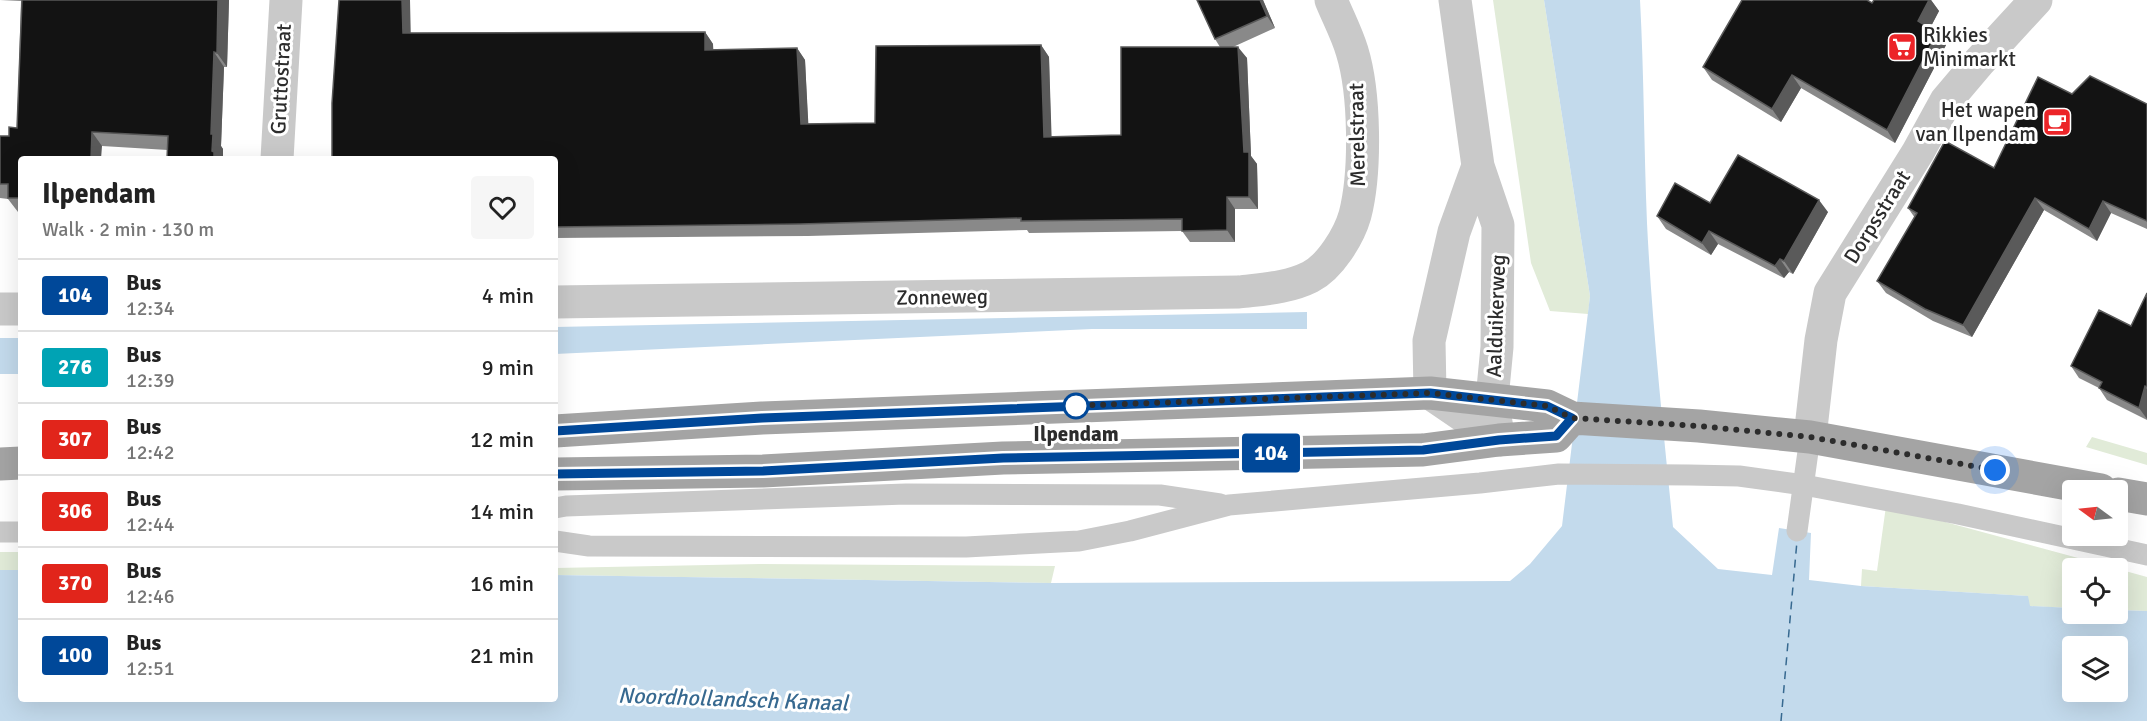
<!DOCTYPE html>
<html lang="en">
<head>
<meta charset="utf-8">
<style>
	:root { --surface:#fff; --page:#f6f6f6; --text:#222; --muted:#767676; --line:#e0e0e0 }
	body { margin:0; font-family:Signika,sans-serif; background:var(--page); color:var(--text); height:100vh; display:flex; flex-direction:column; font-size:22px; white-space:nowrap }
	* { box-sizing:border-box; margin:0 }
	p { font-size:20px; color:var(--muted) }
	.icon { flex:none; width:33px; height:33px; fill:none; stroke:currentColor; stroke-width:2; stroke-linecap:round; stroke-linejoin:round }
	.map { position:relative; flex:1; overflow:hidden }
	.drawer { position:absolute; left:18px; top:156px; width:540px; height:546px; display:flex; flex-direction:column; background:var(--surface); border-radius:6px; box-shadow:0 6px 24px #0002 }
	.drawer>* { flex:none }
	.badge { padding:0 12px; border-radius:4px; font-size:21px; line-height:39px }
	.needle { width:39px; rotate:285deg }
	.buttons { position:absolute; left:2062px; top:480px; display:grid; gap:12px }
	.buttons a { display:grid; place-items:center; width:66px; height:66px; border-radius:6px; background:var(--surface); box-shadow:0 6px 24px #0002; font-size:30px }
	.you { position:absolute; width:30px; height:30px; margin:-15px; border:4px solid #fff; border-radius:50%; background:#1a73e8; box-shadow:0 0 0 9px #1a73e833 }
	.map>.badge { position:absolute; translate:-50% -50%; box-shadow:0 0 0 3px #fff }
	.round { display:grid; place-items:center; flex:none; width:63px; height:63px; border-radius:6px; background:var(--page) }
	.summary { display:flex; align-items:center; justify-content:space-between; height:102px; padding:0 24px }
	h1 { font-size:28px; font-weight:800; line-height:45px }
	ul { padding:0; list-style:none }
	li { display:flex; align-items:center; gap:18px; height:72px; padding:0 24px; border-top:2px solid var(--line) }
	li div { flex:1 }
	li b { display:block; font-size:22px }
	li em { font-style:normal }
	li .badge { min-width:66px; font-weight:700; text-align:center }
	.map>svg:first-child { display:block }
	.green { fill:#e1ebd8 }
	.water { fill:#c3daec; fill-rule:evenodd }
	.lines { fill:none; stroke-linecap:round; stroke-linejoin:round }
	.ferry { stroke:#376990; stroke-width:1.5; stroke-dasharray:8 6; stroke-linecap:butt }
	.lane { stroke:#c9c9c9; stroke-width:21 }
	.street { stroke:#c9c9c9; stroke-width:33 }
	.primary { stroke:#a4a4a4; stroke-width:33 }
	.wall { fill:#898989 }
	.shaded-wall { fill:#5a5a5a }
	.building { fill:#131313; stroke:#5a5a5a; stroke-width:1.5 }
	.line-casing { stroke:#fff; stroke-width:14 }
	.line { stroke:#004899; stroke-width:9 }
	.walk { stroke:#2c2c2c; stroke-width:6; stroke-dasharray:0 10.8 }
	.stop-dot { fill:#fff; stroke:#004899; stroke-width:3 }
	.labels { text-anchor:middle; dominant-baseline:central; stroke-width:6; stroke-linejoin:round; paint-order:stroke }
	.poi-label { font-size:21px; fill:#2c2c2c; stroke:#fff; text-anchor:start }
	.street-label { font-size:21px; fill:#2c2c2c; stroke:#fff }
	.stop-label { font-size:21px; font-weight:bold; fill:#2c2c2c; stroke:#fff }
	.water-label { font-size:22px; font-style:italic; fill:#376990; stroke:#fff }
</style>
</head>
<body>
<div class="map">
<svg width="2147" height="721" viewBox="0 0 2147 721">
	<rect width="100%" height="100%" fill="#fff"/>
	<!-- green -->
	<path class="green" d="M1493,0H1544L1590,296L1588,314L1550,311L1531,263Z
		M2092,437L2147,453V465L2086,447Z
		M1886,506L2115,568H2073V608L2029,606L2027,596L1861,586L1862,569L1877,571Z
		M0,552H21V570H0Z
		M760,564L1055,566L1051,583L555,575V568Z
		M2118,569L2147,577V611L2118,610Z"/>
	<!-- water -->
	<path class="water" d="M1544,0H1640C1644,74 1644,149 1647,223C1652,324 1663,426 1673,527L1718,569L1772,575L1779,528L1811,533L1809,580L1861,586L2028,596L2030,606L2073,608V614H2118V610L2147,611V721H0V570H21V699H555V575L1051,583L1510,581L1530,564L1562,526L1590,296ZM2073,646H2118V692H2073Z
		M1307,312V329H1092L555,354V327Z
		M0,338H21V374H0Z"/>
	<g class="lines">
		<!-- ferry -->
		<path class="ferry" d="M1781,721L1797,541"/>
		<!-- lane -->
		<path class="lane" d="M555,508L566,506L906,494L1160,495L1220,504
			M1797,531L1810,437
			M0,532H21
			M555,541L589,546L966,547L1079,541L1130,531L1229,505L1480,483L1559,474L1689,475L1739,476L1804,485L1958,514L2147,555"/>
		<!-- street -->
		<path class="street" d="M1455,0L1478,166L1498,225L1497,347L1492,399L1499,440
			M277,159L286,0
			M1478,166L1454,232L1429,341L1430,393L1499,440
			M555,302L1239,292C1263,289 1288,288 1310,277C1330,267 1349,236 1355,215C1366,172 1365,93 1352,51C1347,34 1338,17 1331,0
			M0,309H21
			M1810,437L1821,340L1830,293L1918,152L1946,101L1979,62L2036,0"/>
		<!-- primary -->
		<path class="primary" d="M555,431L762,418L1430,393L1547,406L1572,418L1699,426L1810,437L2101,490
			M0,464L21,463
			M555,474L763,471L1003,458L1423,450L1499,440L1556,436L1572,418
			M2118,494L2147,499"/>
	</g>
	<!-- wall -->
	<path class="wall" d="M0,0H229L227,67H224L221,146L223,149V159H167L168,150L102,146L21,159V212H18L8,199L0,198V136H9L17,128L21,1Z
		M1263,0L1275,28L1233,47L1247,58L1251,156L1257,164L1258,209H1235V242H1190L1182,231L1029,233L1027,230L808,236L555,238V159L411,33L705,32L713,44V50L797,48L805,60L808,124L875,123L1041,45L1049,57L1051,137L1121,135L1220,47L1215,39Z
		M1874,0H1931L1939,11L1930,28L1946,45L1895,143L1801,88L1781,122L1712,80L1703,67L1872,3Z
		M2072,94L2147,104V229L2111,213L2097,241L2044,210L1972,337L1933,321L1886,293L1877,281L1915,218L1908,208L1994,168Z
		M1710,203L1828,212L1793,274L1789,272L1784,278L1718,244L1711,255L1666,229L1657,216Z
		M2147,293V420L2107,400L2099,388L2079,378L2071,366L2131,326Z"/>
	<!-- shaded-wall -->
	<path class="shaded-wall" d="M218,0H229L227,67L217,53Z
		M402,0H410L411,45L403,33Z
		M1260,0H1263L1275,28L1267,16Z
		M1929,0H1931L1939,11L1927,34L1918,21Z
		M705,32L713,44L714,62L705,50Z
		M1937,33L1946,45L1895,143L1887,130Z
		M1041,45L1049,57L1052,149L1044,137Z
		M1238,47L1247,58L1251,156L1257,164L1258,209L1249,197L1244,152Z
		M797,48L805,60L809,136L801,124Z
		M214,52L224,67L221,146L223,149V159H214L211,134Z
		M1792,75L1801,88L1781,122L1772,109Z
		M92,132L102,146L101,159H91Z
		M1227,197L1235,209V242L1227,230Z
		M2035,198L2044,210L1972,337L1963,325Z
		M1819,200L1828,212L1793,274L1784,261Z
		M2103,201L2111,213L2097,241L2089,229Z
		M1709,231L1718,244L1711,255L1702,243Z
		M1780,259L1789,272L1784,278L1775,266Z
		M2145,386L2147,389V419L2139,408Z"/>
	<!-- building -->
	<path class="building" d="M22,0H218L217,53L214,52L211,134H213L212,151L214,152V159H167L168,136L92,132L91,159H21V198H8V184H0V136H9V127L17,128Z
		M339,0H402L403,33L705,32V50L797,48L801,124L875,123L876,46L1041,45L1044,137L1121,135V47H1238L1244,152H1249V197H1227V230L1182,231V219L1021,221V218L800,224L555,227V159H332V103Z
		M1197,0H1260L1267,16L1215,39Z
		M1742,0H1867L1872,3L1874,0H1929L1918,21L1937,33L1887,130L1792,75L1772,109L1703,67Z
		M2090,76L2147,104V221L2103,201L2089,229L2035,198L1963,325L1925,309L1877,281L1917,213L1908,208L1945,141L1994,168L2038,77L2072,94Z
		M1738,155L1819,200L1784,261L1780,259L1775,266L1709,231L1702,243L1657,216L1675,183L1710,203Z
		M2147,293V387L2145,386L2139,408L2099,388L2102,382L2071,366L2099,310L2131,326Z"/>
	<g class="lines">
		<!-- line casing -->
		<g class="line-casing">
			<path id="line" d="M555,431L762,418L1430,393L1547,406L1572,418L1556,436L1499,440L1423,450L1003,458L763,471L555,474"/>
		</g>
		<!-- line -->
		<use href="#line" class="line"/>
		<!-- walk -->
		<path class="walk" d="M1076,406H1068L1430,393L1547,406L1572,418L1699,426L1810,437L1995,470"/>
	</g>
	<!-- icons -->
	<defs>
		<g id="supermarket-square" transform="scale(1.5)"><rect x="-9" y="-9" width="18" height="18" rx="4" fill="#ec2428" stroke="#fff"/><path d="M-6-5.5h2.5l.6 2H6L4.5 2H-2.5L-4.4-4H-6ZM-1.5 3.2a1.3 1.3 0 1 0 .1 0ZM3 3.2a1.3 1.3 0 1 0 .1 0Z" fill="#fff"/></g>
		<g id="cafe-square" transform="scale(1.5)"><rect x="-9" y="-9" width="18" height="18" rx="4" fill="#ec2428" stroke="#fff"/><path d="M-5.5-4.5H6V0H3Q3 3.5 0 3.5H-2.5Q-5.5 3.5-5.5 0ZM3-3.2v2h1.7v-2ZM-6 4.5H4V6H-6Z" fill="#fff"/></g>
	</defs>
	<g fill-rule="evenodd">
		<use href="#supermarket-square" x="1902" y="47"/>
		<use href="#cafe-square" x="2057" y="122"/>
	</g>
	<!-- markers -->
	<circle class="stop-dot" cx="1076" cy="406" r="12"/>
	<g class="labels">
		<!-- poi labels -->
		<g class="poi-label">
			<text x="1923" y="35">Rikkies<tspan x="1923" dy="24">Minimarkt</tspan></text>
			<text x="2036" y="110" text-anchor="end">Het wapen<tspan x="2036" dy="24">van Ilpendam</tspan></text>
		</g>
		<!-- street labels -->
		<g class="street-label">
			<text transform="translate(281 79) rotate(-87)">Gruttostraat</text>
			<text transform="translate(1357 135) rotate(-91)">Merelstraat</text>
			<text transform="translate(1877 217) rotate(-58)">Dorpsstraat</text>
			<text transform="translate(942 297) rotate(-1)">Zonneweg</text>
			<text transform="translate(1496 316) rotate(-88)">Aalduikerweg</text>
		</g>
		<!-- stop labels -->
		<g class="stop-label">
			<text x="1076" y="434">Ilpendam</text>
		</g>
		<!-- water labels -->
		<g class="water-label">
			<text transform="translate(733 699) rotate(2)">Noordhollandsch Kanaal</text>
		</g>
	</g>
</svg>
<div class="buttons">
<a><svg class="needle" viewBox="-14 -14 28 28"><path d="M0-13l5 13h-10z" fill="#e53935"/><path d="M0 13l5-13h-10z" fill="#767676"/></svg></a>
<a><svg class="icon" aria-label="locate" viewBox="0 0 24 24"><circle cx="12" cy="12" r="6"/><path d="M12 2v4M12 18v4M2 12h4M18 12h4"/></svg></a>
<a><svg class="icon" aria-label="layers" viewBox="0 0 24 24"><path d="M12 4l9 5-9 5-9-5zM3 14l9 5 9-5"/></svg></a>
</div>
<div class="you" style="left:1995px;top:470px"></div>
<b class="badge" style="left:1271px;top:453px;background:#004899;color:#fff">104</b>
<section class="drawer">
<div class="summary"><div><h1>Ilpendam</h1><p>Walk · 2 min · 130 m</p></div><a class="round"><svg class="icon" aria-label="heart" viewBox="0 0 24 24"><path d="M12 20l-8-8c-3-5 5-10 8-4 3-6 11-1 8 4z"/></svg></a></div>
<ul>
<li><span class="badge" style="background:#004899;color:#fff">104</span><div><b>Bus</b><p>12:34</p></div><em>4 min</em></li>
<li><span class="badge" style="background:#00a3b4;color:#fff">276</span><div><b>Bus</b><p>12:39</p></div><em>9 min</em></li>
<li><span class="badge" style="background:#e1251b;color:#fff">307</span><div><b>Bus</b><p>12:42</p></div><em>12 min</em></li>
<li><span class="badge" style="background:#e1251b;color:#fff">306</span><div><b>Bus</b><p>12:44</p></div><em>14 min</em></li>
<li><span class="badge" style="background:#e1251b;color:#fff">370</span><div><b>Bus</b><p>12:46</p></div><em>16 min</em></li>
<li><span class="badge" style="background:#004899;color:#fff">100</span><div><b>Bus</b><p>12:51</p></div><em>21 min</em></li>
</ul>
</section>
</div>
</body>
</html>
